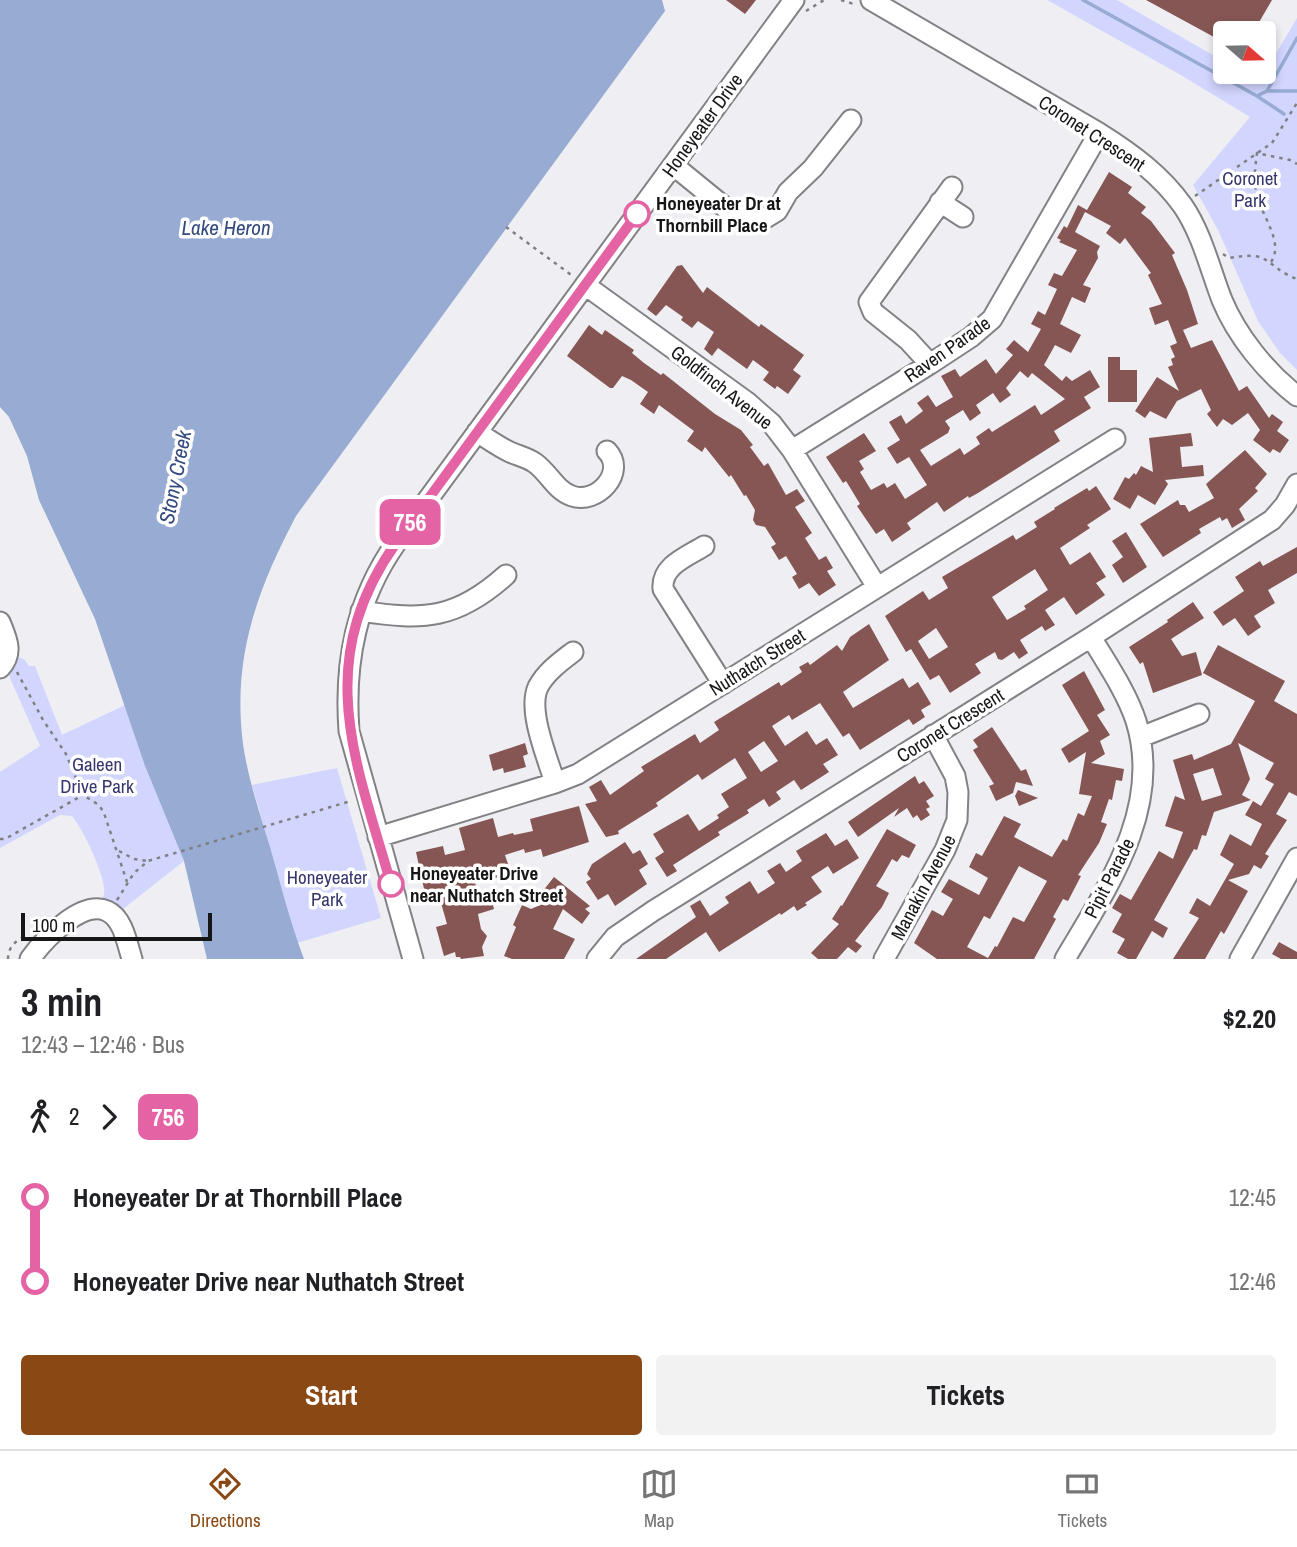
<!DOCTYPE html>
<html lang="en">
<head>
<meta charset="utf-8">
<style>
	:root { --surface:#fff; --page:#f2f2f2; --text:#202124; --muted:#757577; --line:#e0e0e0; --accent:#8a4914 }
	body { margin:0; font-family:"Archivo Narrow",sans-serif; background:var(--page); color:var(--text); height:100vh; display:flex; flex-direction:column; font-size:26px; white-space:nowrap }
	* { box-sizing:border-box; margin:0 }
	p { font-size:23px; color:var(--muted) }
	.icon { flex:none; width:38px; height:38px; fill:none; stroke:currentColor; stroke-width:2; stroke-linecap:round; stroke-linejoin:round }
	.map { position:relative; height:959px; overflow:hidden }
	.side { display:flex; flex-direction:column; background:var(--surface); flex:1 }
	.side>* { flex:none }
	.badge { padding:0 14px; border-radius:10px; font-size:24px; line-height:46px }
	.needle { width:46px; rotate:110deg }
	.fabs { position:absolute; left:1213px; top:21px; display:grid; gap:14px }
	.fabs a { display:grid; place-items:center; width:63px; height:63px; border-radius:7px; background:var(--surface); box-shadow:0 4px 10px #0003; font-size:35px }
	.scale { position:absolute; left:21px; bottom:18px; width:191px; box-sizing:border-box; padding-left:7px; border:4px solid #161617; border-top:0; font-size:19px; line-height:24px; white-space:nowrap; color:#161617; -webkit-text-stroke:5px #fff; paint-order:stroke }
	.map>.badge { position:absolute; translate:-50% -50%; box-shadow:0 0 0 4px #fff }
	.legs { display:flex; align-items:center; gap:10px; height:77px; padding:0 21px; font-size:23px }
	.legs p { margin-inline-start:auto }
	.summary { display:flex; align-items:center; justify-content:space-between; height:119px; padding:0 21px }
	h1 { font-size:38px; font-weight:700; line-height:52px }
	.primary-button { display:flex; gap:14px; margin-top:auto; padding:14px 21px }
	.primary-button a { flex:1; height:80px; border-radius:7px; background:var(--accent); color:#fff; font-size:28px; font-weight:700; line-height:80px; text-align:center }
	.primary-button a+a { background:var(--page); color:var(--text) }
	ul { padding:0 21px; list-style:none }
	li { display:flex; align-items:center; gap:24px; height:84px; font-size:26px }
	li i { display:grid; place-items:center; width:10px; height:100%; margin:0 9px; background:currentColor }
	li i::after { content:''; width:18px; height:18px; margin:-9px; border:5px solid; border-radius:50%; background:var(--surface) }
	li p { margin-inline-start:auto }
	li:first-child i { background:linear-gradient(#0000 50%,currentColor 0) }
	li:last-child i { background:linear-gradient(currentColor 50%,#0000 0) }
	.tabs { display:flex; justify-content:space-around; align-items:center; height:98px; border-top:2px solid var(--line); background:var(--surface); font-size:19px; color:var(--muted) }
	.tabs a { display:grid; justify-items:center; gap:4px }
	.tabs .on { color:var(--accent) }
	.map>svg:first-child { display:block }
	.green { fill:#d2d6ff }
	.water { fill:#97abd3 }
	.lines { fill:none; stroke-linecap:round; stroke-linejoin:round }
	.stream { stroke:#97abd3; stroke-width:3.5 }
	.building { fill:#855654; fill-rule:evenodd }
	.minor-casing { stroke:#828285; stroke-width:23 }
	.path { stroke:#808082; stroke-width:2.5; stroke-dasharray:3.5 5; stroke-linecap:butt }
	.minor { stroke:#fff; stroke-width:19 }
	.line-1-casing { stroke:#fff; stroke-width:16 }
	.line-1 { stroke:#e463a4; stroke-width:10 }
	.stop-1-dot { fill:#fff; stroke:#e463a4; stroke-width:3.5 }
	.labels { text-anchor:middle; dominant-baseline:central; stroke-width:7; stroke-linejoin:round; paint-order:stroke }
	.street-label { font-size:19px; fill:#161617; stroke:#fff }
	.park-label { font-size:19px; fill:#35356c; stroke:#fff }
	.stop-label { font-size:19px; font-weight:bold; fill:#161617; stroke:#fff; text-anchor:start }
	.water-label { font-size:21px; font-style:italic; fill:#334a7e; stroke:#fff }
</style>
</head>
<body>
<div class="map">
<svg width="1297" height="959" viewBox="0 0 1297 959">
	<rect width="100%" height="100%" fill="#efeff3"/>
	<!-- green -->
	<path class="green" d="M1047,0H1117L1225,62V72H1242L1251,77L1265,72L1297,18V370L1280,353L1258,321L1218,230L1193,185L1250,117L1179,74Z
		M14,655L25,660L29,666H35L62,735L125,705L145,766L184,861L118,913L101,903C103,898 105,893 104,887C101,868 84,831 72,816L60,815L0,848V772L40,746L6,669Z
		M337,768L381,918L297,943L252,785Z"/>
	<!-- water -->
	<path class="water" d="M0,0H662L665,11L296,516C257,590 232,658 243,744C248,779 260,814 270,847C281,885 290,922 304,959H207L184,861L145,766L95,619L39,500L27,456L9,417L0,407Z"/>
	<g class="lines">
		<!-- stream -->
		<path class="stream" d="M1083,0L1257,96L1267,91L1297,38
			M1268,91H1297
			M1257,96L1284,114"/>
	</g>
	<!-- building -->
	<path class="building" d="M726,0H756L745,14Z
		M1146,0H1272L1258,24L1275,33H1225V43Z
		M1109,172L1132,187L1128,193L1146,207L1141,213L1151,221L1175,253L1172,255L1187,290L1198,324L1183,330L1191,348L1212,340L1239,391L1247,386L1269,418L1272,414L1283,422L1277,431L1289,440L1280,453L1273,449L1270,453L1253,440L1260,430L1248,413L1232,425L1223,419L1217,427L1207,414L1211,410L1201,389L1177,401L1166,419L1150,411L1145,418L1135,411L1157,377L1179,391L1168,367L1173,365L1171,359L1175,357L1170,346L1177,343L1168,320L1155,325L1149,308L1162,304L1148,275L1151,273L1125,238L1120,244L1106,233L1111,226L1085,212L1075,232L1100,246L1097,252L1098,258L1083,285L1091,288L1085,303L1072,297L1060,324L1081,335L1071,353L1055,345L1044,365L1062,381L1066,376L1072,381L1090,370L1100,387L1084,397L1091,408L1054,431L1060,441L978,493L969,498L968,496L944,512L937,502L907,523L911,529L892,542L884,529L876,534L857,506L860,504L846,481L843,483L826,457L864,433L876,451L859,461L864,469L860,472L871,490L884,483L887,488L895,483L905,499L927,485L909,457L897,464L887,448L900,440L889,422L901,415L906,424L923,411L917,403L928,395L936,407L953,397L941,376L955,369L960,377L986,359L996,374L1013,355L1006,349L1014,340L1028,352L1041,329L1031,324L1038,311L1045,315L1057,289L1048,285L1054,273L1062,276L1077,250L1059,242L1061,240L1057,238L1064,226L1067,228L1078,205L1087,210ZM1020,371L1028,378L1032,373L1065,399L1041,415L1035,405L992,432L989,428L976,437L980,444L964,455L960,448L931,466L920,450L948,433L950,428L945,421L963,410L970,421L981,413L976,405L993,393L1000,403L1011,395L1006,388Z
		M682,265L703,293L707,287L759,327L761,324L804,355L793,370L801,376L788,394L777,386L775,389L763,380L769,372L753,360L747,369L718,348L712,356L704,349L714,332L698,321L692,328L681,320L683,317L666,305L656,316L647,309L677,266Z
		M589,325L602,335L605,330L621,341L634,350L632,353L644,363L661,375L663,373L715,414L741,430L753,445L750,447L764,466L768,463L786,495L797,489L805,501L795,507L812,533L805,538L819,560L826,556L833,568L827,571L836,585L819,596L809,583L799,589L792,577L797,574L786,556L779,560L771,547L776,544L765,527L756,525L753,520L755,510L746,495L744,496L731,475L729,477L705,447L702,452L687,441L694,431L659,405L654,414L640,404L648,392L631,380L622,376L613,388H610L567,356Z
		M1108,357H1120V370H1137V402H1108Z
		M1191,433L1193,446L1180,447L1182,467L1203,465L1204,476L1165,480L1168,484L1155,505L1138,495L1130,509L1113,499L1125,477L1129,479L1134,473L1136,475L1141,466L1153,472L1149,438Z
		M1245,450L1267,474L1255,488L1258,491L1239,509L1245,520L1232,528L1227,518L1222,521L1220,517L1199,529L1201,533L1163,557L1140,524L1178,500L1180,505H1185L1189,512L1214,498L1206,484Z
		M1096,486L1111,509L1087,525L1090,528L1060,548L1070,565L1090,552L1106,577L1096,583L1105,595L1076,615L1064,597L1045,610L1055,625L1045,631L1042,626L1020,640L1028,653L1019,659L1014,652L1002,660L998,659L995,652L975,664L981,673L950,693L939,675L930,680L911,649L906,652L885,616L923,591L929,600L948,588L942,577L1013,535L1016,540L1037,527L1034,522L1055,509L1054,508L1087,488L1089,491ZM1035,569L1048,590L1024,606L1026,609L1007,620L992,597ZM936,628L948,647L929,659L918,641Z
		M1126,532L1147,567L1123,583L1112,565L1123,557L1112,541Z
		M1297,547V573L1268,590L1275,603L1254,616L1261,627L1248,636L1235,618L1223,626L1213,612L1244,591L1235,577L1260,561L1263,566Z
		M1193,602L1204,618L1171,639L1182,656L1196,652L1202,675L1153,693L1143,662L1140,664L1129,647L1168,622L1167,620Z
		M869,624L889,660L843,692L853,708L903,678L909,688L918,682L931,704L921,710L925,717L913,725L909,719L860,750L849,733L843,737L820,703L792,720L789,715L772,726L785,746L807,731L816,745L827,738L838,755L823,764L829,772L801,790L794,780L776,792L781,799L769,807L764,799L747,810L749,813L718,832L720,835L673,865L677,871L667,877L655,858L664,852L653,834L688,814L699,831L719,818L717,815L729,807L721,794L747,778L735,758L702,780L698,774L656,803L658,806L618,831L619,834L606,837L585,804L597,801L589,787L601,780L610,795L644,771L641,767L695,734L700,743L719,730L714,722L779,682L781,686L802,672L799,667L808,662L810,665L837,645L842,651L850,637ZM764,741L778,761L761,772L748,752Z
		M1218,645L1285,681L1274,701L1297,714V796L1289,792L1276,814L1287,820L1265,854L1269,856L1261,869L1254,865L1249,874L1228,880L1248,891L1224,934L1221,931L1205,959H1173L1199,918L1189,913L1197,898L1210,906L1234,864L1220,855L1230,834L1251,846L1262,824L1245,815L1253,801L1261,806L1274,784L1265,779L1274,763L1238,743L1250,779L1242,795L1251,800L1214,812L1206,836L1202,835L1197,850L1194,849L1154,920L1168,928L1163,938L1152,931L1136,959H1128L1117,953L1125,939L1112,932L1122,914L1112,908L1120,894L1131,900L1159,851L1173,859L1183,832L1165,826L1175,796L1185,800L1173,760L1192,754L1194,760L1231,744L1255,701L1203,673ZM1213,768L1222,795L1202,801L1193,774Z
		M1084,671L1105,710L1097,715L1110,735L1100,741L1105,754L1091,763L1124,769L1122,781L1116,780L1112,800L1109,799L1101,822L1107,824L1099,843L1078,875L1081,876L1068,901L1063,899L1053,917L1056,919L1034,959H937L914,943L932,910L943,916L953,899L941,892L949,879L979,895L988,878L969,867L976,853L982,856L1004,816L1021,824L1014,837L1052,857L1063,839L1067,841L1078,813L1084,816L1092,796L1079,794L1086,752L1069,763L1061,749L1089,731L1062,685ZM1019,866L1047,881L1024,922L1013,917L997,947L995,946L988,958L967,947L984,916L990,919Z
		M992,727L1021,771L1026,769L1033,786L1016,782L1013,793L996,801L989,786L994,784L973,750L978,747L973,740Z
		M525,743L528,754L523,756L526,767L504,773L503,768L493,771L489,755Z
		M915,776L919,784L924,781L934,796L926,801L930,807L926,809L930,815L921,821L917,815L913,818L907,808L894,817L899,808L858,837L848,822Z
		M1018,790L1038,798L1019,806L1015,796Z
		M579,806L589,842L543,857L541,849L525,853L524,849L505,855L511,873L495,878L492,869L473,875L478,894L489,891L494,909L478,914L481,929L487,936L482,947L484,956L461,959L460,957H456L455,952L444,956L436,927L447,924L439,896L426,898L416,852L443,846L445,855L465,850L459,828L493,818L498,837L513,833L514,835L533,831L530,819Z
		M887,829L916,845L909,858L902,855L897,862L892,859L883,875L876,886L889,893L882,907L855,941L862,946L856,953L848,947L837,959H818L811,953L839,924L832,919L841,905L842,906Z
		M826,833L835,846L847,839L859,858L833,874L828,866L811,877L822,892L805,903L807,905L797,911L794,906L781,915L780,913L719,952L706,932L666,959H636L696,917L690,906L700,900L710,916L729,903L725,897L750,881L758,894L775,883L767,871L780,863L786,872L802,861L796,851Z
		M625,842L633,854L640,850L648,864L639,870L647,884L615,906L608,894L598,900L586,882L591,879L587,874L592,864Z
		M554,877L590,906L585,909L590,913L582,924L563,909L553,929L575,939L564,959H512L504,956L516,927L513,925L522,905L531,909L552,900L542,892Z
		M1279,942L1297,952V959H1281L1272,954Z"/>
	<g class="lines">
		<!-- minor casing -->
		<g class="minor-casing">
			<path id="minor" d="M871,0L1099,133C1131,153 1161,175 1183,206C1202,234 1210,269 1222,300C1237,336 1266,372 1297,396
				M673,165L727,209L750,219H764L777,211L788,192L813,168L851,120
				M940,202L963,217
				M585,285L747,402L772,424L792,450L877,587
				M930,364L908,340L873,312L869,302L952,187
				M477,432C488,439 499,447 510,452C519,456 528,458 535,463C549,473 555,490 572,496C597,505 627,472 607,451
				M792,450L930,364L971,337L992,319L1099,133
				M704,546C686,557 661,566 663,589L723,684
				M361,611C424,621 457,619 506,575
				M0,622C7,639 14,653 0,668
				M1141,737L1199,714
				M555,783C548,759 527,711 538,687C546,672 560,662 573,652
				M378,837L555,783L578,774L1115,439
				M30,959C43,941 81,899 107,911C123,918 127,943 132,959
				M413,959L349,731C344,662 356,600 396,543L794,0
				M597,959L615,937L653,911L1091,637L1272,520L1285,505L1297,484
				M884,959L945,850L957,820L958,792L955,776L933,735
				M1065,959C1107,888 1163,808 1136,721C1126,691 1107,664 1091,637
				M1240,959L1297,858"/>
		</g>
		<!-- path -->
		<path class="path" d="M841,0L857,5
			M806,11L824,0
			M1195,196L1272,143L1297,103
			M506,227L574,277
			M1223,254L1229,258C1274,250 1263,266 1297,279
			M1271,262C1284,243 1263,218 1258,198C1253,183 1255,168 1257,153L1290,160L1297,164
			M17,672L43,720L66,754L83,795L99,805L104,813L127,882
			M0,839H5L83,795
			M119,851L134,859L148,861
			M117,900L134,873L148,861L351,801
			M8,959C8,947 16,940 26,936"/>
		<!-- minor -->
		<use href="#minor" class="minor"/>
	</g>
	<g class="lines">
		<!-- line-1 casing -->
		<g class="line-1-casing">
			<path id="line-1" d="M391,884C355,759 312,662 396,543L637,214"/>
		</g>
		<!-- line-1 -->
		<use href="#line-1" class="line-1"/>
	</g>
	<!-- markers -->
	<g class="stop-1-dot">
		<circle cx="637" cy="214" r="12"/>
		<circle cx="391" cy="884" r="12"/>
	</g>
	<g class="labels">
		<!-- street labels -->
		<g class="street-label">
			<text transform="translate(702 125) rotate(-54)">Honeyeater Drive</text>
			<text transform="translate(1092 133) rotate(33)">Coronet Crescent</text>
			<text transform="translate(947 349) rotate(-35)">Raven Parade</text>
			<text transform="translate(722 387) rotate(38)">Goldfinch Avenue</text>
			<text transform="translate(757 662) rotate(-32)">Nuthatch Street</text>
			<text transform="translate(950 725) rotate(-32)">Coronet Crescent</text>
			<text transform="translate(1109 878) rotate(-63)">Pipit Parade</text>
			<text transform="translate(923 887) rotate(-62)">Manakin Avenue</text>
		</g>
		<!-- park labels -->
		<g class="park-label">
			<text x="1250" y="178">Coronet<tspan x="1250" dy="22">Park</tspan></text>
			<text x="97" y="764">Galeen<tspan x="97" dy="22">Drive Park</tspan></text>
			<text x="327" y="877">Honeyeater<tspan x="327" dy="22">Park</tspan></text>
		</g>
		<!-- stop labels -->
		<g class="stop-label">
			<text x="656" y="203">Honeyeater Dr at<tspan x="656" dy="22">Thornbill Place</tspan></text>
			<text x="410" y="873">Honeyeater Drive<tspan x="410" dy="22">near Nuthatch Street</tspan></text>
		</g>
		<!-- water labels -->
		<g class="water-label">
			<text x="226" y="227">Lake Heron</text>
			<text transform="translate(175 477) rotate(-79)">Stony Creek</text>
		</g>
	</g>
</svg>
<div class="fabs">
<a><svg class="needle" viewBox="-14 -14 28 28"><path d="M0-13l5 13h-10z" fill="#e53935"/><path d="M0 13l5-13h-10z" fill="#757577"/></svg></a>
</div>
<div class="scale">100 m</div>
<b class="badge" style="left:410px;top:522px;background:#e463a4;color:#fff">756</b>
</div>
<section class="side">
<div class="summary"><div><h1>3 min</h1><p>12:43 – 12:46 · Bus</p></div><b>$2.20</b></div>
<div class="legs"><svg class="icon" aria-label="walk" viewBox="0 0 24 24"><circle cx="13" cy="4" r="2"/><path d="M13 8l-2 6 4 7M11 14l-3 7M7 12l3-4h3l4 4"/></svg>2<svg class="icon" aria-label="forward" viewBox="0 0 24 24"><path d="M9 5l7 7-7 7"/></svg><b class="badge" style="background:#e463a4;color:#fff">756</b></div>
<ul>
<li><i style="color:#e463a4"></i><b>Honeyeater Dr at Thornbill Place</b><p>12:45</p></li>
<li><i style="color:#e463a4"></i><b>Honeyeater Drive near Nuthatch Street</b><p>12:46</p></li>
</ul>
<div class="primary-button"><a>Start</a><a>Tickets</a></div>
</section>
<nav class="tabs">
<a class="on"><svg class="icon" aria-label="directions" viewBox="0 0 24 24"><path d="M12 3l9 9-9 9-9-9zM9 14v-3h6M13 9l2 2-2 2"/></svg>Directions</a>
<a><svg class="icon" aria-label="map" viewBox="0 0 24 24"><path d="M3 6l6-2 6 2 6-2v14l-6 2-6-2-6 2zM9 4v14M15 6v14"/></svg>Map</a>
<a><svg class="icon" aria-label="tickets" viewBox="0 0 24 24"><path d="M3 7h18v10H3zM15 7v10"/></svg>Tickets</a>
</nav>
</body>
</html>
